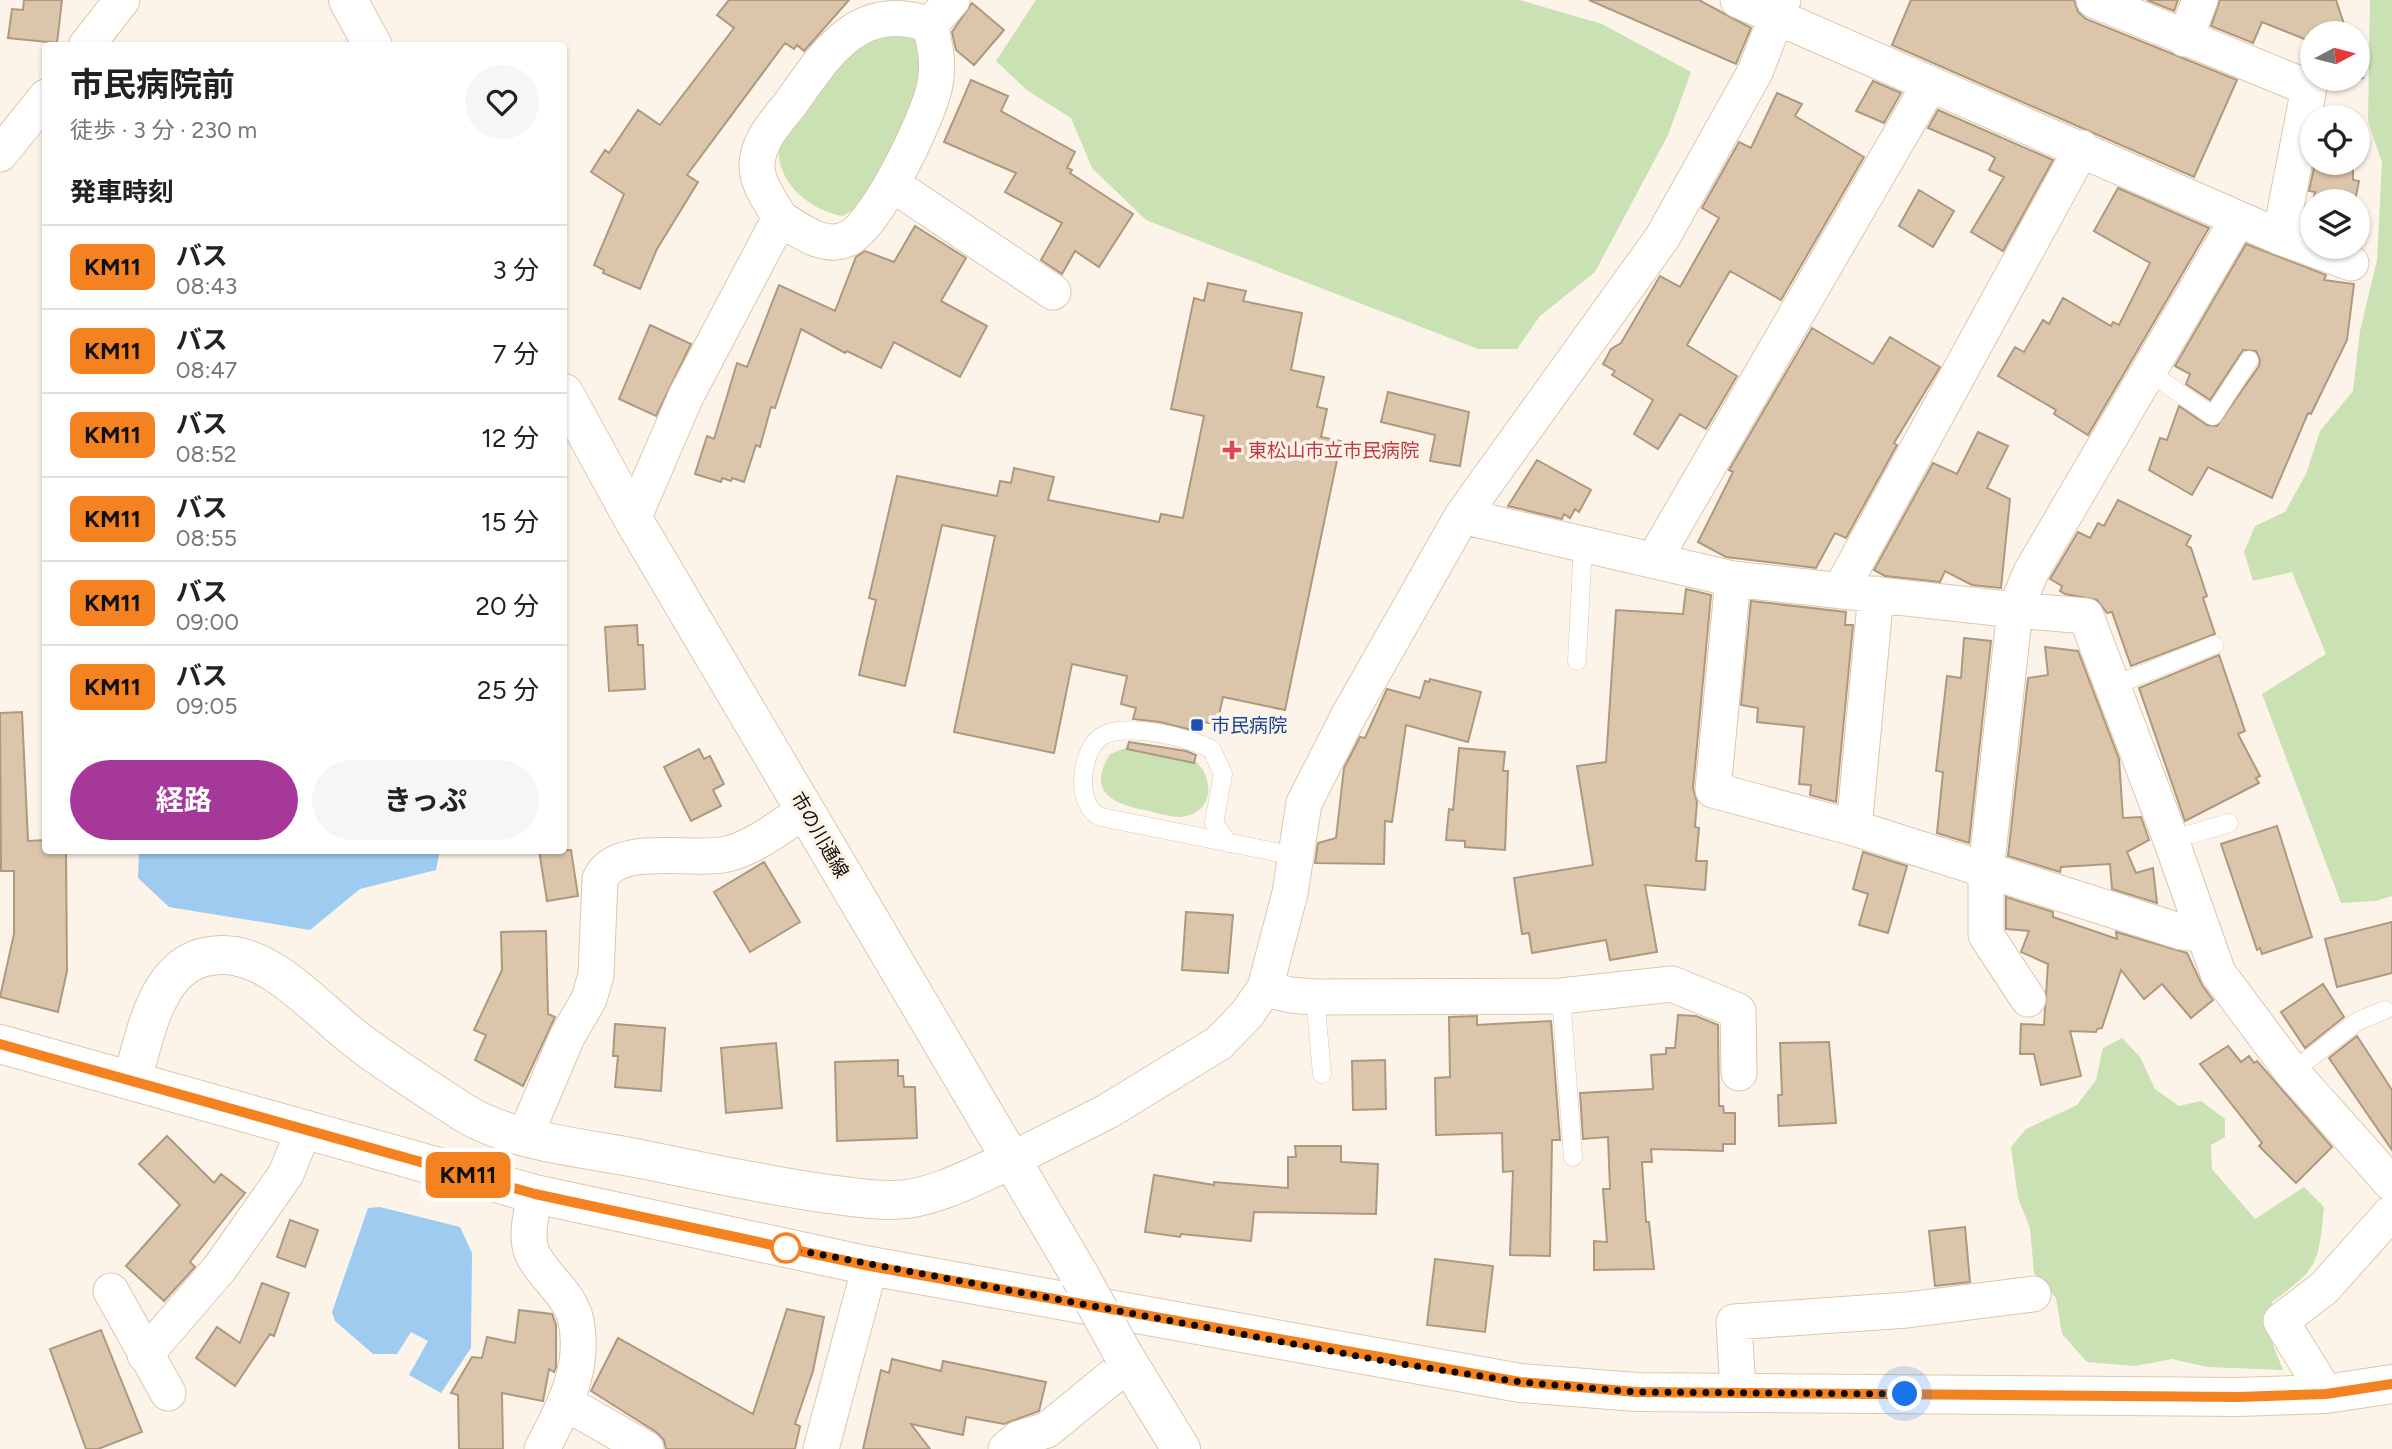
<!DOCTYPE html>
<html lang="ja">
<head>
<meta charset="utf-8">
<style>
	:root { --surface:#fff; --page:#f6f6f6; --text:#222; --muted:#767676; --line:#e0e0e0; --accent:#a53898 }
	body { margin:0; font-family:Figtree,"Noto Sans JP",sans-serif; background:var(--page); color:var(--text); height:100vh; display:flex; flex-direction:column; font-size:26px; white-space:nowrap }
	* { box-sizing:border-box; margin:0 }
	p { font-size:23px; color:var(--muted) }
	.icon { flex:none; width:38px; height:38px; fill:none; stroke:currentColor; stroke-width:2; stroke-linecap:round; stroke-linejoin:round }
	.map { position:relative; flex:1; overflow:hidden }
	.panel { position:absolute; left:42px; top:42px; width:525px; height:812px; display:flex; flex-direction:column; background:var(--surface); border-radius:7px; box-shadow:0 2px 5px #0004 }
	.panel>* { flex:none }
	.badge { padding:0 14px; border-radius:10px; font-size:24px; line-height:46px }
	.needle { width:46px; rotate:83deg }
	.controls { position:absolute; left:2300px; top:21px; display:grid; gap:14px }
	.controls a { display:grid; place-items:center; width:70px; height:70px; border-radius:50%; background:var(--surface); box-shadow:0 2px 5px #0004; font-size:35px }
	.you { position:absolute; width:35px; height:35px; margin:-18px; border:5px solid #fff; border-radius:50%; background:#1a73e8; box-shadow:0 0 0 10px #1a73e833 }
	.map>.badge { position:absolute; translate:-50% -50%; box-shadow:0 0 0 4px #fff }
	h2 { padding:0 28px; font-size:26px; line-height:63px }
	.round { display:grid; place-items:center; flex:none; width:74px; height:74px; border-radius:37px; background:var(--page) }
	.head { display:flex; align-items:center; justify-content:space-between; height:119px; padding:0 28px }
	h1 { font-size:33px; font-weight:700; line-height:52px }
	.action { display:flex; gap:14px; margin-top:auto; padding:14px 28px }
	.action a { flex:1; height:80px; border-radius:42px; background:var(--accent); color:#fff; font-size:28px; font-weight:700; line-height:80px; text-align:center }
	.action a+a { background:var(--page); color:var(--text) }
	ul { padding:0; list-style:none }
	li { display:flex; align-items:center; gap:21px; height:84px; padding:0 28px; border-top:2px solid var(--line) }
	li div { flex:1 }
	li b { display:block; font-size:26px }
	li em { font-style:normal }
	li .badge { min-width:77px; font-weight:700; text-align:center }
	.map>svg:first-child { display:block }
	.green { fill:#c9e1b3 }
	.water { fill:#9fcbf0 }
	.building { fill:#dcc6ab; stroke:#ae987f; stroke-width:2 }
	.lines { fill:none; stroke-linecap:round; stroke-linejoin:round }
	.service-casing { stroke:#ddc6ab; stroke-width:19 }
	.minor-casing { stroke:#ddc6ab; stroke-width:37 }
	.tertiary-casing { stroke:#ddc6ab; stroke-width:40 }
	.primary-casing { stroke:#ddc6ab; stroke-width:40 }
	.service { stroke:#fff; stroke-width:18 }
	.minor { stroke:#fff; stroke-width:35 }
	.tertiary { stroke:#fff; stroke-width:38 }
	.primary { stroke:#fff; stroke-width:38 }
	.tertiary-bridge-casing { stroke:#ddc6ab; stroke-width:40; stroke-linecap:butt }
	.tertiary-bridge { stroke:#fff; stroke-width:38 }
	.line-casing { stroke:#fff; stroke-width:16 }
	.line { stroke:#f58220; stroke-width:10 }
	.walk { stroke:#120b03; stroke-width:7; stroke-dasharray:0 12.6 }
	.health-dot { fill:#e0444e; stroke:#fdf4e9; stroke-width:2.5 }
	.transit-dot { fill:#1a4fb4; stroke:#fdf4e9; stroke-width:2.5 }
	.stop-dot { fill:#fff; stroke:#f58220; stroke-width:3.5 }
	.labels { text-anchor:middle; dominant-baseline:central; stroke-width:7; stroke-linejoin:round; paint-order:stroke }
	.health-label { font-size:19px; fill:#be3a42; stroke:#fdf4e9; text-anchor:start }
	.transit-label { font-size:19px; fill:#164399; stroke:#fdf4e9; text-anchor:start }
	.street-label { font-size:19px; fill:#120b03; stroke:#fdf4e9 }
</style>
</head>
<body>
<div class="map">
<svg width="2392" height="1449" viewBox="0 0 2392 1449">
	<rect width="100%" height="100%" fill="#fdf4e9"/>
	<!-- green -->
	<path class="green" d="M1036,0H1520L1602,24L1691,72L1668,135L1595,272L1540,316L1517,349H1478L1146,220L1092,168L1071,118L1028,91L996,61Z
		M2370,0H2392V896L2375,901L2341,903L2262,694L2326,654L2292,572L2253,581L2244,552L2255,526L2285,512L2306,474L2320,431L2353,391L2360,331L2377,260L2382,163L2368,121Z
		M863,36H917L926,76L863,204L843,216C805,209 771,177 780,137Z
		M1128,747V749L1194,763L1195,761C1213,776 1215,809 1187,816C1175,819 1162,814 1150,811C1116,805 1085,794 1110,754Z
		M2122,1038L2140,1057L2155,1089L2179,1106L2201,1101L2225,1119V1137L2211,1145L2212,1169L2255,1219L2304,1187L2324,1207C2318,1266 2319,1267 2272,1302V1342L2283,1370L2207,1367L2172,1359L2135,1366L2087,1362L2062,1334L2056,1298L2034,1273L2030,1228L2018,1198L2011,1147L2026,1129L2077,1105L2096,1080L2103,1048Z"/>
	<!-- water -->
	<path class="water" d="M139,851L440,850L436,870L360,889L310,930L169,907L138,878Z
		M380,1207L460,1227L472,1253L471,1348L441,1393L409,1375L428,1341L411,1332L397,1354H373L335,1321L332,1312L368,1208Z"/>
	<!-- building -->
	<path class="building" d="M24,0H62L57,43L8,38L12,9L23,10Z
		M729,0H849L804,51L797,45L794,49L785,43L687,175L698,182L657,249L640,289L603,273L604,270L594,265L624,194L591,172L605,150L609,153L638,110L660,125L734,28L717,15Z
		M1589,0H1699L1751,28L1736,64Z
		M1911,0H2074L2078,12L2086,19L2237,80L2194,177L1892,45Z
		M2147,0H2178L2174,11Z
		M2220,0H2336L2347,33H2312V42L2262,22L2253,43L2211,26Z
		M972,3L1004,30L974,65L956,50L952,32Z
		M2357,63L2363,78L2331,89L2328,79H2357Z
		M971,80L1008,96L1001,111L1075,152L1067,168L1072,170L1070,173L1133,214L1099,267L1075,251L1062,274L1041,260L1062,223L1005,192L1016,173L944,142Z
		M1873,81L1901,93L1884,123L1856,111Z
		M1777,93L1802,104L1795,116L1864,157L1781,300L1730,271L1687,345L1737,376L1706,429L1680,414L1658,449L1634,434L1653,400L1612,375L1615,371L1603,364L1611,349L1621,343L1660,276L1680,287L1719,218L1702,208L1739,142L1751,148Z
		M2331,109L2359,116L2357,125V117H2330Z
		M1938,110L2053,160L2003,251L1971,232L2004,177L1989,170L1995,158L1989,154L1928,128Z
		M2315,163H2353V180L2359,181L2355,201H2313L2315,192L2309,191Z
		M2118,188L2209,228L2088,435L2054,414L2056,410L1998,376L2015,347L2024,352L2043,320L2049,324L2063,298L2111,326L2113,322L2119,325L2150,263L2094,231Z
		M1919,190L1954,211L1933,247L1899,226Z
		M915,226L966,258L941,301L987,326L960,377L894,342L881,368L847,351L845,353L801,329L775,408L771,407L760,447L756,445L744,482L732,478L731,481L722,478L721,482L695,474L707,436L714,439L737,363L747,367L779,285L835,311L856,257L865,251L894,262Z
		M2246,244L2326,275L2324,280L2354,284L2347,340L2311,414L2308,413L2272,498L2208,467L2192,495L2149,470L2160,438L2167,440L2179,406L2207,425L2217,426L2259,366L2260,360L2256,351L2243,350L2210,400L2186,384L2190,374L2175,366Z
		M1208,283L1246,291L1243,301L1302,313L1291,370L1324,377L1317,407L1327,409L1321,437L1341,441L1285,710L1223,697L1217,724L1202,722L1200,732L1160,722L1133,719L1136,708L1121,704L1127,676L1072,664L1054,753L954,732L995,536L942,525L905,686L859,675L876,600L869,598L897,476L997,496L1000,481L1011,483L1014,468L1054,477L1048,500L1159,522L1161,514L1183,518L1204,416L1171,409L1194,298L1204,301Z
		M650,325L691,344L656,416L619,399Z
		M1812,328L1873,364L1890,337L1940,367L1894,443L1897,445L1846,538L1835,533L1816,568L1726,557L1698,542L1733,472L1729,470Z
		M1388,392L1469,412L1460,466L1430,461L1435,435L1381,422Z
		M1978,432L2008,446L1987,488L2010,499L2001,588L1972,585L1945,571L1940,582L1885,576L1874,570L1933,463L1957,474Z
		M1537,460L1591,490L1579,512L1575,509L1570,518L1564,514L1562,519L1508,506Z
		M2118,500L2191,536L2186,545L2191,548L2207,596L2203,598L2215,634L2131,666L2112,612L2107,613L2097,600L2065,594L2060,591L2062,586L2050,579L2078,532L2090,538L2098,523L2104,526Z
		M1686,589L1711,595L1693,788L1697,802L1695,827L1699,828L1696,861H1707L1705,890L1645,885L1657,952L1610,960L1606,940L1532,953L1529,933L1522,934L1514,878L1593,865L1577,766L1606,762L1616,610L1683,614Z
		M1751,601L1846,612L1845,625H1853L1836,802L1810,795L1811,785L1799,784L1804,727L1757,722L1758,708L1741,705Z
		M637,625L638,645H643L645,689L609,691L605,627Z
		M1964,638L1991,641L1969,843L1937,833L1943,772L1936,771L1947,676L1961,678Z
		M2045,647L2078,651L2119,759L2123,818L2141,817L2149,840L2127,852L2136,873L2153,868L2157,903L2112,889L2110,864L2061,867L2060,872L2008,856L2028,678L2048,675Z
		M2219,655L2245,731L2238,734L2260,776L2256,778L2259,783L2185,821L2139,688Z
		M1430,679L1481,692L1468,742L1406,725L1392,822L1385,821L1384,864L1315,863L1318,843L1336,838L1344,768L1360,737L1365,738L1387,689L1420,698L1425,681L1429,682Z
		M22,712L28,841L46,840V850H66L67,971L58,1012L0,997L14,934V871H1L0,713Z
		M1129,742L1186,751L1196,755L1194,763L1127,749Z
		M1459,748L1505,752L1503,771H1508L1505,850L1465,847V841L1446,840L1449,809L1453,810Z
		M699,749L704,759L710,756L724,784L713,790L721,806L691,821L664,767Z
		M2277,826L2312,937L2262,954L2260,948L2257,950L2221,844Z
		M539,850H571L578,896L547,901Z
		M1863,852L1907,866L1888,933L1859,925L1868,894L1853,889Z
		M764,862L800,922L750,952L714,892Z
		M2006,897L2053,912V917L2117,939L2116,932L2187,953L2202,985L2213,1000L2191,1018L2162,984L2144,999L2121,970L2102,1028L2097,1029L2096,1032L2070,1031L2081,1076L2041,1085L2034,1054H2020L2021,1024L2044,1025L2048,964L2021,952L2029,931L2006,929Z
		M1186,912L1233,915L1228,973L1182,970Z
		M2392,922V973L2337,987L2325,939Z
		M546,931L548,1014L555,1017L523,1086L475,1060L486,1035L474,1030L502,970L501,932Z
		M2323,984L2344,1017L2305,1048L2281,1012Z
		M1678,1015L1696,1016L1718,1025L1719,1106H1723L1724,1113H1735V1144H1723V1151L1651,1149L1652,1162H1642L1646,1222H1649L1654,1269L1594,1270V1241L1607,1242L1603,1189H1610L1608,1137L1583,1139L1580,1093L1653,1089L1651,1055L1666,1054V1048H1675Z
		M1477,1016V1025L1551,1021L1560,1140H1552L1550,1256L1510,1255L1513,1171L1503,1172L1502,1133L1436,1135L1435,1078L1450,1077L1449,1017Z
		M615,1024L665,1028L661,1091L615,1087L618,1056H613Z
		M2357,1036L2392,1090V1150L2329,1058Z
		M1829,1042L1836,1123L1779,1126L1778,1095H1782L1780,1043Z
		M776,1043L782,1108L726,1113L721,1048Z
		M2228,1046L2241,1062L2249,1056L2254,1063L2257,1061L2332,1147L2296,1183L2259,1146L2262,1143L2200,1064Z
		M898,1060V1076H903L904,1087H915L917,1138L837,1141L835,1062Z
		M1385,1060L1386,1109L1353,1110L1352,1061Z
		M167,1136L214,1183L221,1174L245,1193L190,1262L195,1267L164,1301L126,1266L180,1205L139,1164Z
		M1295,1146H1341V1162L1378,1164L1376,1214L1254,1212L1251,1241L1181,1234L1180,1237L1145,1232L1154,1175L1214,1185V1182L1288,1188V1157H1296Z
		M290,1220L318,1230L305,1267L277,1257Z
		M1965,1227L1970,1282L1935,1286L1929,1231Z
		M1435,1259L1493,1266L1485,1332L1427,1325Z
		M262,1283L289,1293L274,1336L270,1334L235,1386L196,1358L217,1327L240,1343Z
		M787,1309L824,1317L813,1371L795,1424L800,1426L795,1449H666L664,1440L656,1432L591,1391L618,1338L753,1414Z
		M519,1310L552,1314L556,1325V1367L554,1372L549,1369L543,1401L502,1393L503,1449H459L458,1395L451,1393L472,1357L482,1358L487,1337L515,1343Z
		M101,1330L142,1432L98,1449H86L50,1349Z
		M892,1359L941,1371L943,1361L1046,1382L1039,1411L1004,1424L966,1417L963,1435L911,1424L930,1449H863L881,1370L889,1373Z"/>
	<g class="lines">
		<!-- service casing -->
		<g class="service-casing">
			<path id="service" d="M2150,373L2213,416L2249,360
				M1577,661L1583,543
				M2113,686L2214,645
				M2171,840L2229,823
				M1228,843L1214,823L1223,774L1212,750C1191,737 1124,722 1102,736C1080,750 1074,806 1101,817L1295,856
				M1561,996L1573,1157
				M1315,997L1322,1074
				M2292,1072L2358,1021L2385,1010"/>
		</g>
		<!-- minor casing -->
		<g class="minor-casing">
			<path id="minor" d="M1738,0L2280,237L2351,263
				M2094,0L2309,88L2280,237
				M930,25L952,0
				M2185,39L2200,0
				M86,46L122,0
				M0,154L46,97
				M892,184L1053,292
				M780,218C799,230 825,251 849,238C877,224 930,115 935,84C939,63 935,45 930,25
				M1462,516L1733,579L2015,610L2031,572L2238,219
				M633,519L686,396L780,218C771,202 756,183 757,164C758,140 777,121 791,103C827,52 859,0 930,25
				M1655,558L1930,84
				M1733,579L1713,790L1854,828L2182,932L2204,935
				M1840,591L2082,148
				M1854,828L1876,594
				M1265,988L1290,995L1315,997L1561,996L1672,984L1738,1011L1739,1073
				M2028,999L1986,935V871L2015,610L2086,616L2171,840L2218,973L2292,1072L2392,1184
				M525,1136L567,1037L589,999L596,975L600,879C618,840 697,864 731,853C758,845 782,825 806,810
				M1011,1160L1108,1111L1219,1043L1247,1014L1265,988L1290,893L1304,803L1349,715L1462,516L1662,238L1755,72L1783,0
				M535,1194C532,1212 525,1235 532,1253C543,1277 570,1293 576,1321C586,1368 563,1409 542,1449
				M111,1291L168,1393
				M145,1355L220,1268L286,1174L304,1129
				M1738,1392L1734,1322L1907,1310L2033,1294
				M2326,1394L2281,1321L2324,1288L2392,1212
				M566,1403L646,1449
				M821,1449L870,1266
				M1006,1449L1018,1439L1047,1430L1129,1363"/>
		</g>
		<!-- tertiary casing -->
		<g class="tertiary-casing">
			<path id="tertiary" d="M348,0L373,46
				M564,393L633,519L1080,1276
				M132,1080C147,1031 157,954 223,955C274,955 322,1015 362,1044C394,1068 429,1090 463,1112C509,1142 587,1148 641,1159C703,1172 766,1185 828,1194C854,1197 881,1202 907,1199C943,1194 978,1174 1011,1160
				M1123,1354L1181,1449"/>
		</g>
		<!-- primary casing -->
		<g class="primary-casing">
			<path id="primary" d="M0,1044L535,1194L870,1266L1520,1383L1636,1392L2238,1397L2326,1394L2392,1384"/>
		</g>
		<!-- service -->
		<use href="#service" class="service"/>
		<!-- minor -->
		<use href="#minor" class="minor"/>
		<!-- tertiary -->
		<use href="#tertiary" class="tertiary"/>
		<!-- primary -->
		<use href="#primary" class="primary"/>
		<!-- tertiary-bridge casing -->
		<g class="tertiary-bridge-casing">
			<path id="tertiary-bridge" d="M1080,1276L1123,1354"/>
		</g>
		<!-- tertiary-bridge -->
		<use href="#tertiary-bridge" class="tertiary-bridge"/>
	</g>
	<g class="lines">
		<!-- line casing -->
		<g class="line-casing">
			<path id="line" d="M0,1044L535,1194L870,1266L1520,1382L1636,1392L2238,1397L2326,1394L2392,1384"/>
		</g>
		<!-- line -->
		<use href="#line" class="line"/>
		<!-- walk -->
		<path class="walk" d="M786,1248L1389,1362L1520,1382L1636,1392L1905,1394"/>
	</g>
	<!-- markers -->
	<path class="health-dot" d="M1228.5 439.5h7v7h7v7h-7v7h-7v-7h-7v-7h7z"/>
	<rect class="transit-dot" x="1190" y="718" width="14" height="14" rx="3.5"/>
	<circle class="stop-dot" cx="786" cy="1248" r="14"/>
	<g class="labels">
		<!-- health labels -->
		<g class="health-label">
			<text x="1248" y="450">東松山市立市民病院</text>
		</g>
		<!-- transit labels -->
		<g class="transit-label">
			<text x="1211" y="725">市民病院</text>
		</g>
		<!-- street labels -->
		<g class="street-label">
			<text transform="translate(820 835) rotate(60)">市の川通線</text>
		</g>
	</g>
</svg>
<div class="controls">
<a><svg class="needle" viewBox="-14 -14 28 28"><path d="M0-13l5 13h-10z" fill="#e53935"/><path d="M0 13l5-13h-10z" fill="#767676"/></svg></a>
<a><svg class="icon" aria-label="locate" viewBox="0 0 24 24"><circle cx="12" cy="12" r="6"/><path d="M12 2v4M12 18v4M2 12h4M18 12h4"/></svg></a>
<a><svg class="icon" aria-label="layers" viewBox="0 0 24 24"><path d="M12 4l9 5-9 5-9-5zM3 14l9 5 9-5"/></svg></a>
</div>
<div class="you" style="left:1905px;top:1394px"></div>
<b class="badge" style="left:468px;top:1175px;background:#f58220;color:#111">KM11</b>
<section class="panel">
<div class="head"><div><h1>市民病院前</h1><p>徒歩 · 3 分 · 230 m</p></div><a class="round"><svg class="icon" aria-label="heart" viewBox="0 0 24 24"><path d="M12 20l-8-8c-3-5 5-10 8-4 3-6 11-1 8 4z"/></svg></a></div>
<h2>発車時刻</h2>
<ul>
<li><span class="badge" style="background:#f58220;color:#111">KM11</span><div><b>バス</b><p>08:43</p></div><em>3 分</em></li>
<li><span class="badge" style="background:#f58220;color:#111">KM11</span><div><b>バス</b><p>08:47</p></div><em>7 分</em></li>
<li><span class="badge" style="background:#f58220;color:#111">KM11</span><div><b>バス</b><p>08:52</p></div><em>12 分</em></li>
<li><span class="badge" style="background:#f58220;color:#111">KM11</span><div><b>バス</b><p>08:55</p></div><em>15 分</em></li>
<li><span class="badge" style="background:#f58220;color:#111">KM11</span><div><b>バス</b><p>09:00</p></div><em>20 分</em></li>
<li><span class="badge" style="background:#f58220;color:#111">KM11</span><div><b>バス</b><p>09:05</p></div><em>25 分</em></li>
</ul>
<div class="action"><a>経路</a><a>きっぷ</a></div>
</section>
</div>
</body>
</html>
